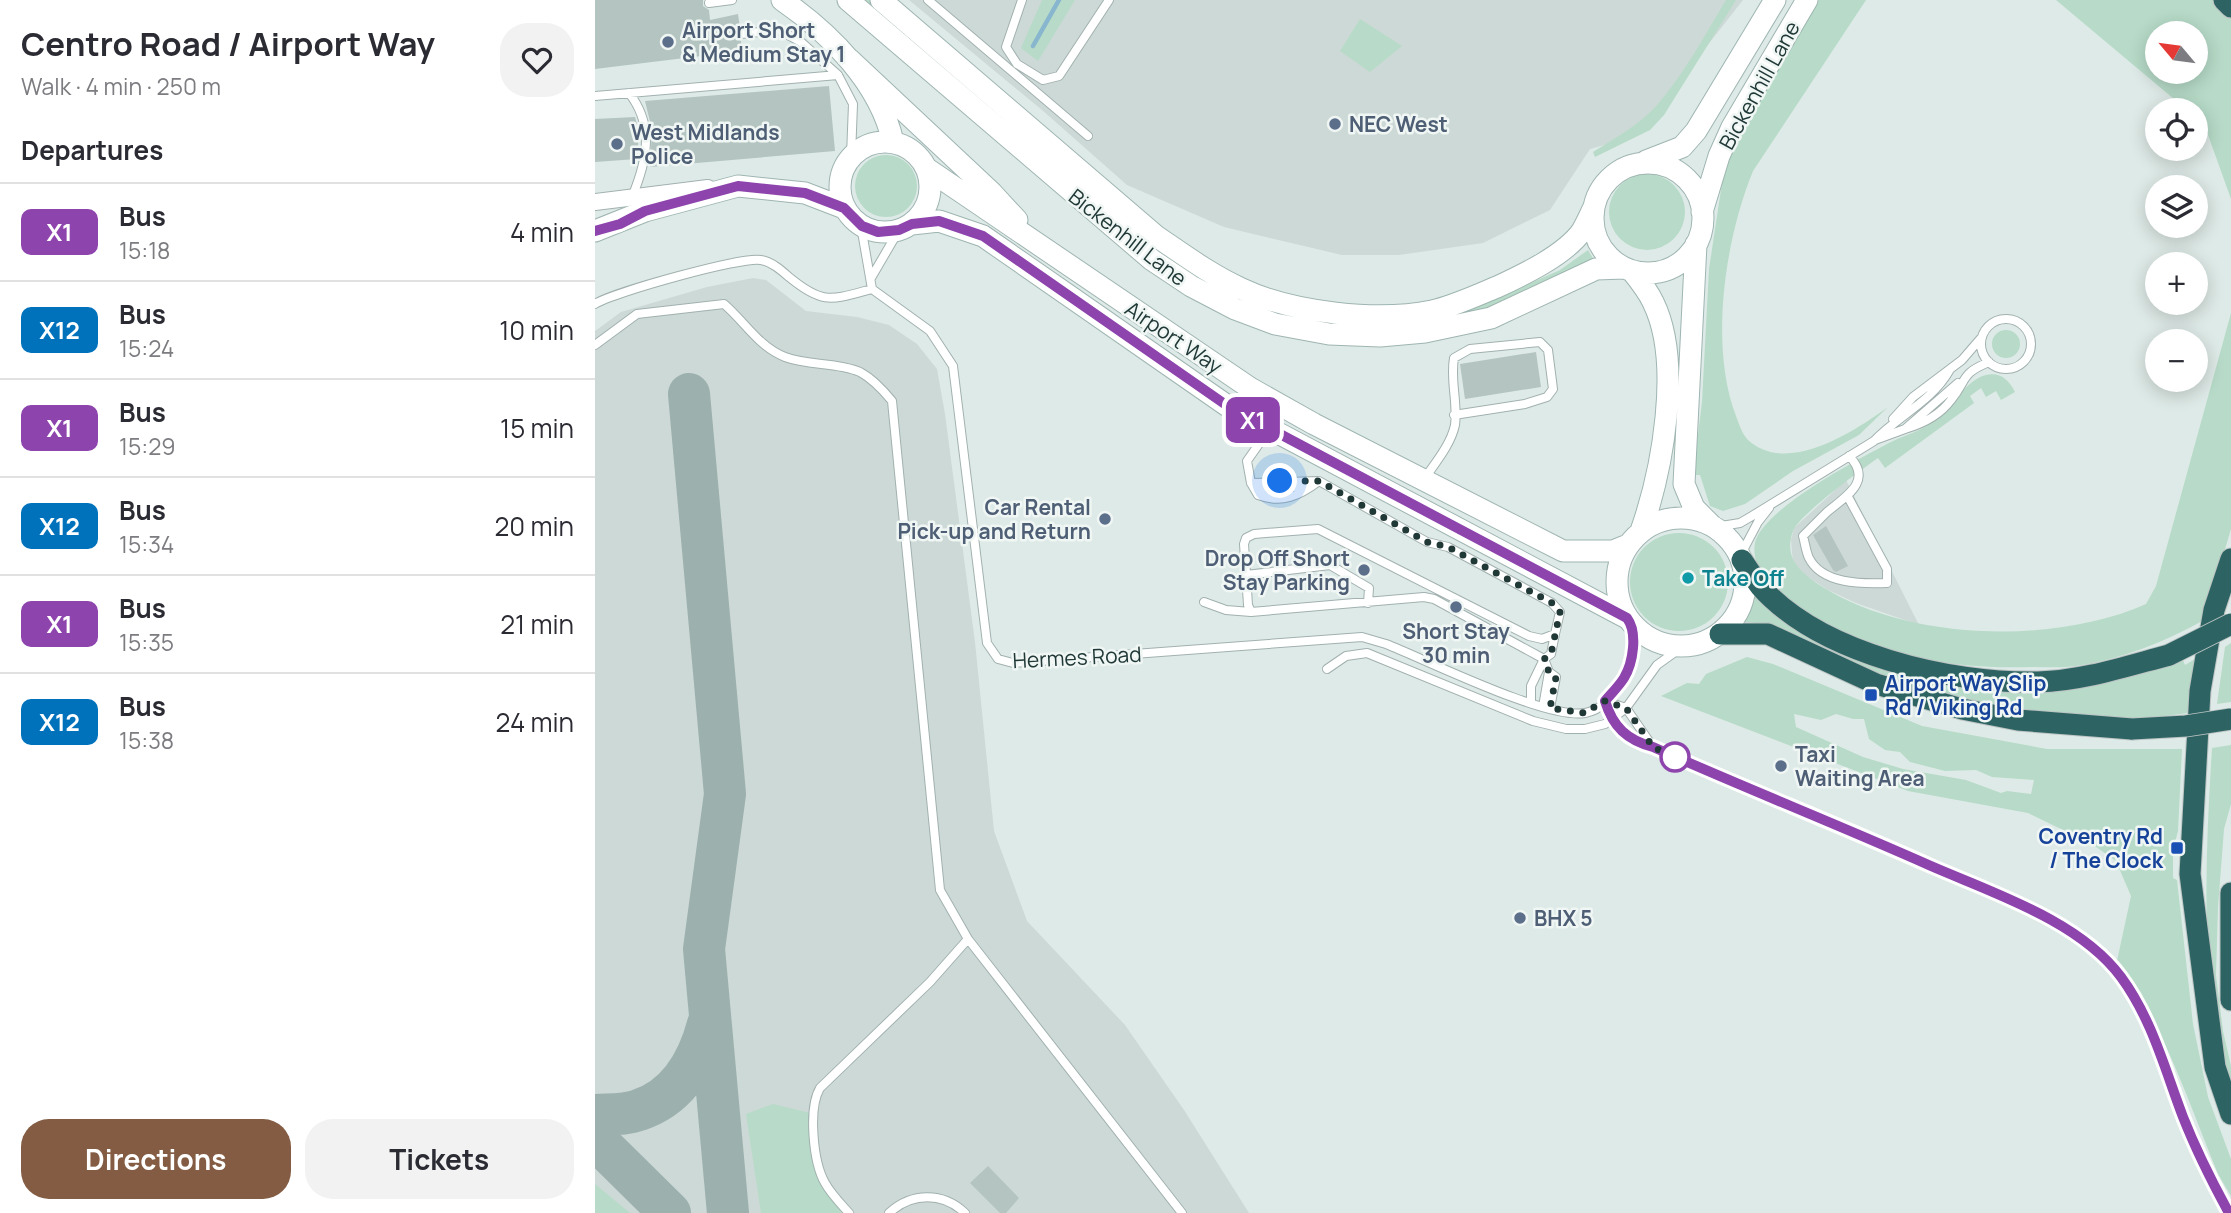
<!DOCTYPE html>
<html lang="en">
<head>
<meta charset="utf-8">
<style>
	:root { --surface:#fff; --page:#f2f2f3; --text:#2b2b33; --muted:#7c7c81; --line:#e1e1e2; --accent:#835c43 }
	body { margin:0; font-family:Manrope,sans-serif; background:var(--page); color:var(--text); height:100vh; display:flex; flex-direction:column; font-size:26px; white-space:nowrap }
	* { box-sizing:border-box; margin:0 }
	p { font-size:23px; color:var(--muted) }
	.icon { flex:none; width:38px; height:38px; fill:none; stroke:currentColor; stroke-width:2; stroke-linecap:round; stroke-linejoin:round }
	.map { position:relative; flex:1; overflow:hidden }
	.side { display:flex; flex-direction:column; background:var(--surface); width:595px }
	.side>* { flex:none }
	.badge { padding:0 14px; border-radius:10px; font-size:24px; line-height:46px }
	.needle { width:46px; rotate:299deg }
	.tools { position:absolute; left:1550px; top:21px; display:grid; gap:14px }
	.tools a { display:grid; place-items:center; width:63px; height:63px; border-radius:50%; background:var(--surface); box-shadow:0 4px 18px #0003; font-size:35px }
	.you { position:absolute; width:35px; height:35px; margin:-18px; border:5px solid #fff; border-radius:50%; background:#1a73e8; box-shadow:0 0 0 10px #1a73e833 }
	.map>.badge { position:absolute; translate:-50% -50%; box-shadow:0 0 0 4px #fff }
	h2 { padding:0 21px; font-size:26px; line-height:63px }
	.round { display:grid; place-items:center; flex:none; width:74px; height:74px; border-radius:28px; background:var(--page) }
	.summary { display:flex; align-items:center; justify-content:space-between; height:119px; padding:0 21px }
	h1 { font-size:33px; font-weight:700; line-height:52px }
	.action { display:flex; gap:14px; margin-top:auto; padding:14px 21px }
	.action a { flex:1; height:80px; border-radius:28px; background:var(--accent); color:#fff; font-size:28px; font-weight:700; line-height:80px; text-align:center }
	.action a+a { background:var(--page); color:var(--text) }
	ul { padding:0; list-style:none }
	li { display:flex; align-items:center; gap:21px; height:98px; padding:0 21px; border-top:2px solid var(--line) }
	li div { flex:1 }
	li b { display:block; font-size:26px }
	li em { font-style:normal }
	li .badge { min-width:77px; font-weight:700; text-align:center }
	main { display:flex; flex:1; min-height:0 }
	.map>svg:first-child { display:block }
	.built { fill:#cdd9d6 }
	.green { fill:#b7dbc8; fill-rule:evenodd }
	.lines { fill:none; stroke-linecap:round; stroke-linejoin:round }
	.stream { stroke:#87b6ce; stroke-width:4.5 }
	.taxiway { stroke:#9cb0ad; stroke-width:42 }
	.building { fill:#b4c4c0 }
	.lane-casing { stroke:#a1b1af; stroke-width:10 }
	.street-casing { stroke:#a1b1af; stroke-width:18 }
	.secondary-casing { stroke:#9eb5b1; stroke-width:23 }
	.highway-casing { stroke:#bcc4c3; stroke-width:23 }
	.lane { stroke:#fff; stroke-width:8 }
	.street { stroke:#fff; stroke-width:16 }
	.secondary { stroke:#fff; stroke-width:21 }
	.highway { stroke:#2d6463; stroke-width:21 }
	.highway-bridge-casing { stroke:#bcc4c3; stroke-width:23; stroke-linecap:butt }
	.highway-bridge { stroke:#2d6463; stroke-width:21 }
	.line-casing { stroke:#fff; stroke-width:16 }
	.line { stroke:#8e44ad; stroke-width:10 }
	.walk { stroke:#203937; stroke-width:7; stroke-dasharray:0 12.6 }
	.service-dot { fill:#5c6f8a; stroke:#eff6f4; stroke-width:2.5 }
	.culture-dot { fill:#0f9aa8; stroke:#eff6f4; stroke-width:2.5 }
	.transit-dot { fill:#1a4fb4; stroke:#eff6f4; stroke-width:2.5 }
	.stop-dot { fill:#fff; stroke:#8e44ad; stroke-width:3.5 }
	.labels { text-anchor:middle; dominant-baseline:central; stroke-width:5; stroke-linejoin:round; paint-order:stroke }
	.service-label { font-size:21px; font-weight:bold; fill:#4e5e75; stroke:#eff6f4; text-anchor:start }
	.street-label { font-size:21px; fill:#203937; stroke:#eff6f4 }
	.culture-label { font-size:21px; font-weight:bold; fill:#0d838f; stroke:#eff6f4; text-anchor:start }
	.transit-label { font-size:21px; font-weight:bold; fill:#164399; stroke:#eff6f4; text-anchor:start }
</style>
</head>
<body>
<main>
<section class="side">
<div class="summary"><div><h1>Centro Road / Airport Way</h1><p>Walk · 4 min · 250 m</p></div><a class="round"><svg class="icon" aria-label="heart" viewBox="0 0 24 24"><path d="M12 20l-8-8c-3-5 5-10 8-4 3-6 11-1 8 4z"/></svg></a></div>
<h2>Departures</h2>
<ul>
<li><span class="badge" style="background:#8e44ad;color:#fff">X1</span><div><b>Bus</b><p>15:18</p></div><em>4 min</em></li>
<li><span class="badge" style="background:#0072bc;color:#fff">X12</span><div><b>Bus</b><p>15:24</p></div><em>10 min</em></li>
<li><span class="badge" style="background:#8e44ad;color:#fff">X1</span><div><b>Bus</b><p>15:29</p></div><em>15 min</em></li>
<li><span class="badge" style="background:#0072bc;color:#fff">X12</span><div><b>Bus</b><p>15:34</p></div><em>20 min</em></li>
<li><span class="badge" style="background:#8e44ad;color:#fff">X1</span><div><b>Bus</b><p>15:35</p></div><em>21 min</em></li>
<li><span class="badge" style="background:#0072bc;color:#fff">X12</span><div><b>Bus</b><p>15:38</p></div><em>24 min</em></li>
</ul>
<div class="action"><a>Directions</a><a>Tickets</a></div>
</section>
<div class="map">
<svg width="1636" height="1213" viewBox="0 0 1636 1213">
	<rect width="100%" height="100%" fill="#deeae7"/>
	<!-- built -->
	<path class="built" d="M314,0H1148L1061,111L1027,140L995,149L955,210L888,243L804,255H747L629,227L532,185L447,110Z
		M158,278L171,280L211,311L262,317L294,325L322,344L342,369L350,414L380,642L399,831L432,921L530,1025L589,1110L654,1213H0V331L26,312L112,287Z
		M1251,480L1324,625L1261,603L1233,590L1205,572L1198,564L1196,540L1199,528Z"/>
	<!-- green -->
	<path class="green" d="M267,0H276L556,241L640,292L833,318L882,307L965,270L993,250L999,260C962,276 925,297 887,311C874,315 859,316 845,319C733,341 645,310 554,246Z
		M447,0H480L443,61L426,48Z
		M1131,0H1141L1069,115L1055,130L1000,157L998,152C1020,138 1046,124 1063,104C1090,72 1110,35 1131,0Z
		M1224,0H1271L1158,171C1130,239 1114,346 1141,416C1144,424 1147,434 1153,440C1192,476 1260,431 1293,407L1264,435L1198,471L1150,504L1128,511L1115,506L1105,475H1098L1107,402L1114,269L1129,170L1143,137Z
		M1461,0H1620L1636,15V199L1612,132L1601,120V110H1592ZM1563,33H1601V72H1563Z
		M765,19L807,46L775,72L745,51Z
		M260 186a31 31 0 1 1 62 0a31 31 0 1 1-62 0Z
		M1014 212a38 38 0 1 1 76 0a38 38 0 1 1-76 0Z
		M1636,313V529L1609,620C1570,642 1526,659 1481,666C1467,668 1452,667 1438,667C1355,670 1266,655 1198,602C1180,589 1155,569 1160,543C1167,509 1267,457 1298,441C1311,435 1325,431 1336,423C1354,410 1372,379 1391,375C1405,372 1414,380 1420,392L1406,400L1401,391L1391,397L1386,388L1375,396L1379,403L1290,468L1283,458C1266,470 1205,514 1198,531C1188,559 1206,572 1226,586C1312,641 1459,645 1551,604L1561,586Z
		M1397 344a14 14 0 1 1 28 0a14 14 0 1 1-28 0Z
		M1035 582a49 49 0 1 1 98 0a49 49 0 1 1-98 0Z
		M1161,592L1180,609L1390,687L1587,658L1590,665L1602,658L1593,713C1575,715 1557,718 1540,719C1456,725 1356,700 1277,673C1234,658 1196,623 1149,622Z
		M1636,643V702L1622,704L1630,647Z
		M1152,657L1178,664L1327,726L1452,749H1587L1583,831L1578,850V878L1582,880L1598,1024L1613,1097L1636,1159V1196L1623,1174C1593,1101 1569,1025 1522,961L1536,896L1521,861L1497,844L1433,813L1313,791L1066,696L1092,683L1104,684L1111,674ZM1199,714L1226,720L1241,714L1258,719H1269L1274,739L1290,750L1305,752L1315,762L1350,771L1381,770L1397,777L1439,780L1436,794L1412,791L1406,793L1371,780L1308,769L1268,757L1201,727Z
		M1636,745V804L1629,829L1623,907L1621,975L1628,1031L1636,1066V1096C1604,982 1610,864 1617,748Z
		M178,1104L219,1114L222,1165L254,1213H166L151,1114Z
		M0,1184L35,1213H0Z"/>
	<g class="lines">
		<!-- stream -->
		<path class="stream" d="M438,46L464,0"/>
		<!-- taxiway -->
		<path class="taxiway" d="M94,394L130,794L109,949L133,1213
			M0,1115C14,1114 31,1115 44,1110C83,1097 103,1062 113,1024
			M0,1139L75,1213"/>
	</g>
	<!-- building -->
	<path class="building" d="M0,0H108V6L114,10L115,20L143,14L145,28L139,34L146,41L147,51L0,69Z
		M234,86L240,151L55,167L57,130L50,101Z
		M40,117L44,132L42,159L0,162V119Z
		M941,352L946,387L870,399L865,364Z
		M1231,526L1253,566L1241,572L1238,570L1218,535Z
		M393,1166L424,1198L411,1213H405L375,1183Z"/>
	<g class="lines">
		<!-- lane casing -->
		<g class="lane-casing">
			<path id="lane" d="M333,0L493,136
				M427,0L411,47L422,64L448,80L464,76L514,0
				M114,3L137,0
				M146,34L184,30L206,42L243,75
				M34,93C60,126 52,161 37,197
				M0,96L243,75L258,104L256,156
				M266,226L277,289L335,331L358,366L392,643L403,659L418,663L767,637L791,644C832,660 952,720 990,713C1025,706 1039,655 1037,625
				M276,278L304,230
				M0,304C16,293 148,256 166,260C177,262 186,270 194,277C228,305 236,300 277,289
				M1386 344a25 25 0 1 1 50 0a25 25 0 1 1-50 0Z
				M0,345L42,314L129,304C150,322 164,347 190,357C214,366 242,362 265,372C278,379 288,390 297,401L345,890L373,939L335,982L225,1088C213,1108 218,1162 230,1183C236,1194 246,1204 254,1213
				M1298,419L1318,397L1367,360L1386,338
				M1310,429C1327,424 1345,415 1356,400C1373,379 1365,374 1394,362
				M682,439L666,441L652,461L656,483L724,481L832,542L853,547L957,603L965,612L960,634L947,639L934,636L723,529L659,534L651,538L649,544L653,605L656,612L829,597L839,599L949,659L936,686V703
				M1280,440L1310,429L1363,383
				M830,478C841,462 856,444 860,425C863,403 855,380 859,358L875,349L945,342L953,350L958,389L952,397L930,404L859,415
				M656,483L663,495C687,504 704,496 724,481
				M656,483L672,492L713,484
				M1253,497L1292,569V583C1266,584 1227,584 1214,558C1211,552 1210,543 1208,536C1216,528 1224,520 1232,512C1250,497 1279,481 1254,456
				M1120,527L1145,523L1157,516L1279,441C1303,416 1337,401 1354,371
				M1145,556L1163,522L1174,508
				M651,575L735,565L774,588L773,603
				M609,602L631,610L656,612
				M732,669L751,656L772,653L938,721L971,729H990L1010,724L1031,708L1062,665L1087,647
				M954,672L961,677L955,708
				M1010,701C1018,727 1032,739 1058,747C1149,787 1241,824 1331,864C1394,891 1484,920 1526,977C1557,1019 1570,1070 1588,1117C1601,1150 1617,1182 1634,1213
				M1010,701L1031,708L1058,747
				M948,707L954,672L949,659L956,654L960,634
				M373,939L587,1213
				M294,1213C317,1192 348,1192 370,1213"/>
		</g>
		<!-- street casing -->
		<g class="street-casing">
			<path id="street" d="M0,202L113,188"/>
		</g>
		<!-- secondary casing -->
		<g class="secondary-casing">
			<path id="secondary" d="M187,0C235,33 285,83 298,142
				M253,0L557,260L596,286L640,309L680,324L734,334L785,336L830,332L896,318L1001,269L1029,268
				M286,0L561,236C589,255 616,275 647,289C698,313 783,322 837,311C859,306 882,295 902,287C928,275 970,255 987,231C991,224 995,215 999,207
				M254,59L397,193L422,220
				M245 187a45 45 0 1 1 90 0a45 45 0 1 1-90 0Z
				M1051,161L1087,147L1101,131L1180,0
				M998 218a55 55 0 1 1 110 0a55 55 0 1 1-110 0Z
				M331,168L655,388L719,424L968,551H1018L1033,545
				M1107,212L1124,156L1137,127L1212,0
				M317,224L344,221L388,236L634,407L1032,618
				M0,231L50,211L143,186L210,193L249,208
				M1101,244L1089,484L1099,508L1116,525
				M1037,271C1045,281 1053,291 1058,302C1088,362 1067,471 1046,531
				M1022 582a64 64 0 1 1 128 0a64 64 0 1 1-128 0Z"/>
		</g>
		<!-- highway casing -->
		<g class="highway-casing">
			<path id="highway" d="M1629,0L1636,7
				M1636,559L1619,610L1605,691L1595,874L1620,1067L1636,1114
				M1147,560C1153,569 1159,578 1165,586C1225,654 1356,684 1443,682C1487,681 1532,666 1574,655
				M1125,634H1173L1281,684L1367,709L1423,720L1537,729
				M1636,893V1000"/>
		</g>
		<!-- lane -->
		<use href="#lane" class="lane"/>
		<!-- street -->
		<use href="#street" class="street"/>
		<!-- secondary -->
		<use href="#secondary" class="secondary"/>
		<!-- highway -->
		<use href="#highway" class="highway"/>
		<!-- highway-bridge casing -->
		<g class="highway-bridge-casing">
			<path id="highway-bridge" d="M1574,655L1636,624
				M1537,729L1591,726L1636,719"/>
		</g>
		<!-- highway-bridge -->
		<use href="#highway-bridge" class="highway-bridge"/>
	</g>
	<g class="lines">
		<!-- line casing -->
		<g class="line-casing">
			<path id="line" d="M0,231L25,224L50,211L143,186L210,193L249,208L267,226L283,232L304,230L317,224L344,221L388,236L634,407L1032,618C1043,633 1038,663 1029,678C1024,686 1016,694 1010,701C1018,727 1032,740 1058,747C1150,788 1244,825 1336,866C1398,893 1485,921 1526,977C1557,1019 1570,1070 1588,1117C1601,1150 1617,1182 1634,1213"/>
		</g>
		<!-- line -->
		<use href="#line" class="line"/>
		<!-- walk -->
		<path class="walk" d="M685,481H724L832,542L853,547L957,603L965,612L956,654L949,659L954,672L961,677L955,708L989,713L1010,701L1031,708L1058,747L1080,757"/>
	</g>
	<!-- markers -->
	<g class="service-dot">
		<circle cx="73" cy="42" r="7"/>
		<circle cx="740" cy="124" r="7"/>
		<circle cx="22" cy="144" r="7"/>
		<circle cx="510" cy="519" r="7"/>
		<circle cx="769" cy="570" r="7"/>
		<circle cx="861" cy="607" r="7"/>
		<circle cx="1186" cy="766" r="7"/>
		<circle cx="925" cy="918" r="7"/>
	</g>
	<circle class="culture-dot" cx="1093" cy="578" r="7"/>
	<g class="transit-dot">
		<rect x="1269" y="688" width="14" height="14" rx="3.5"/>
		<rect x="1575" y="841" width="14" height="14" rx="3.5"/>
	</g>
	<circle class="stop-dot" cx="1080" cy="757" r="14"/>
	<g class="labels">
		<!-- service labels -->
		<g class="service-label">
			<text x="87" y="30">Airport Short<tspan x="87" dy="24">&amp; Medium Stay 1</tspan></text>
			<text x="754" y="124">NEC West</text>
			<text x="36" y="132">West Midlands<tspan x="36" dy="24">Police</tspan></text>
			<text x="496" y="507" text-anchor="end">Car Rental<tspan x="496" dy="24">Pick-up and Return</tspan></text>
			<text x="755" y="558" text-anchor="end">Drop Off Short<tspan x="755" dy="24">Stay Parking</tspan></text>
			<text x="861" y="631" text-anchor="middle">Short Stay<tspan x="861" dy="24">30 min</tspan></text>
			<text x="1200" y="754">Taxi<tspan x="1200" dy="24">Waiting Area</tspan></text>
			<text x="939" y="918">BHX 5</text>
		</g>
		<!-- street labels -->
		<g class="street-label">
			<text transform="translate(1164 85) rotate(-61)">Bickenhill Lane</text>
			<text transform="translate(533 237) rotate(38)">Bickenhill Lane</text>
			<text transform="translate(579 337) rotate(34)">Airport Way</text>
			<text transform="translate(482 657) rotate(-3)">Hermes Road</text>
		</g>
		<!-- culture labels -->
		<g class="culture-label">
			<text x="1107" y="578">Take Off</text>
		</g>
		<!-- transit labels -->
		<g class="transit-label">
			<text x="1290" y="683">Airport Way Slip<tspan x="1290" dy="24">Rd / Viking Rd</tspan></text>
			<text x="1568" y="836" text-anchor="end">Coventry Rd<tspan x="1568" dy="24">/ The Clock</tspan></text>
		</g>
	</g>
</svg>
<div class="tools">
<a><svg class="needle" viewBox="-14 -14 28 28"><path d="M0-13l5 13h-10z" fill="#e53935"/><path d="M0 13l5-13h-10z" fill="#7c7c81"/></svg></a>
<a><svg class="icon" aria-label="locate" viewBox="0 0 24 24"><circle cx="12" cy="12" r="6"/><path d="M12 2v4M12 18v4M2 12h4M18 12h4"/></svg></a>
<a><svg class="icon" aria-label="layers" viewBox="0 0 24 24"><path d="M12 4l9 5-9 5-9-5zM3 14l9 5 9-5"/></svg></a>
<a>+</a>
<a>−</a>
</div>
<div class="you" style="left:685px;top:481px"></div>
<b class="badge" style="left:658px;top:420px;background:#8e44ad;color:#fff">X1</b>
</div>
</main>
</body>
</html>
